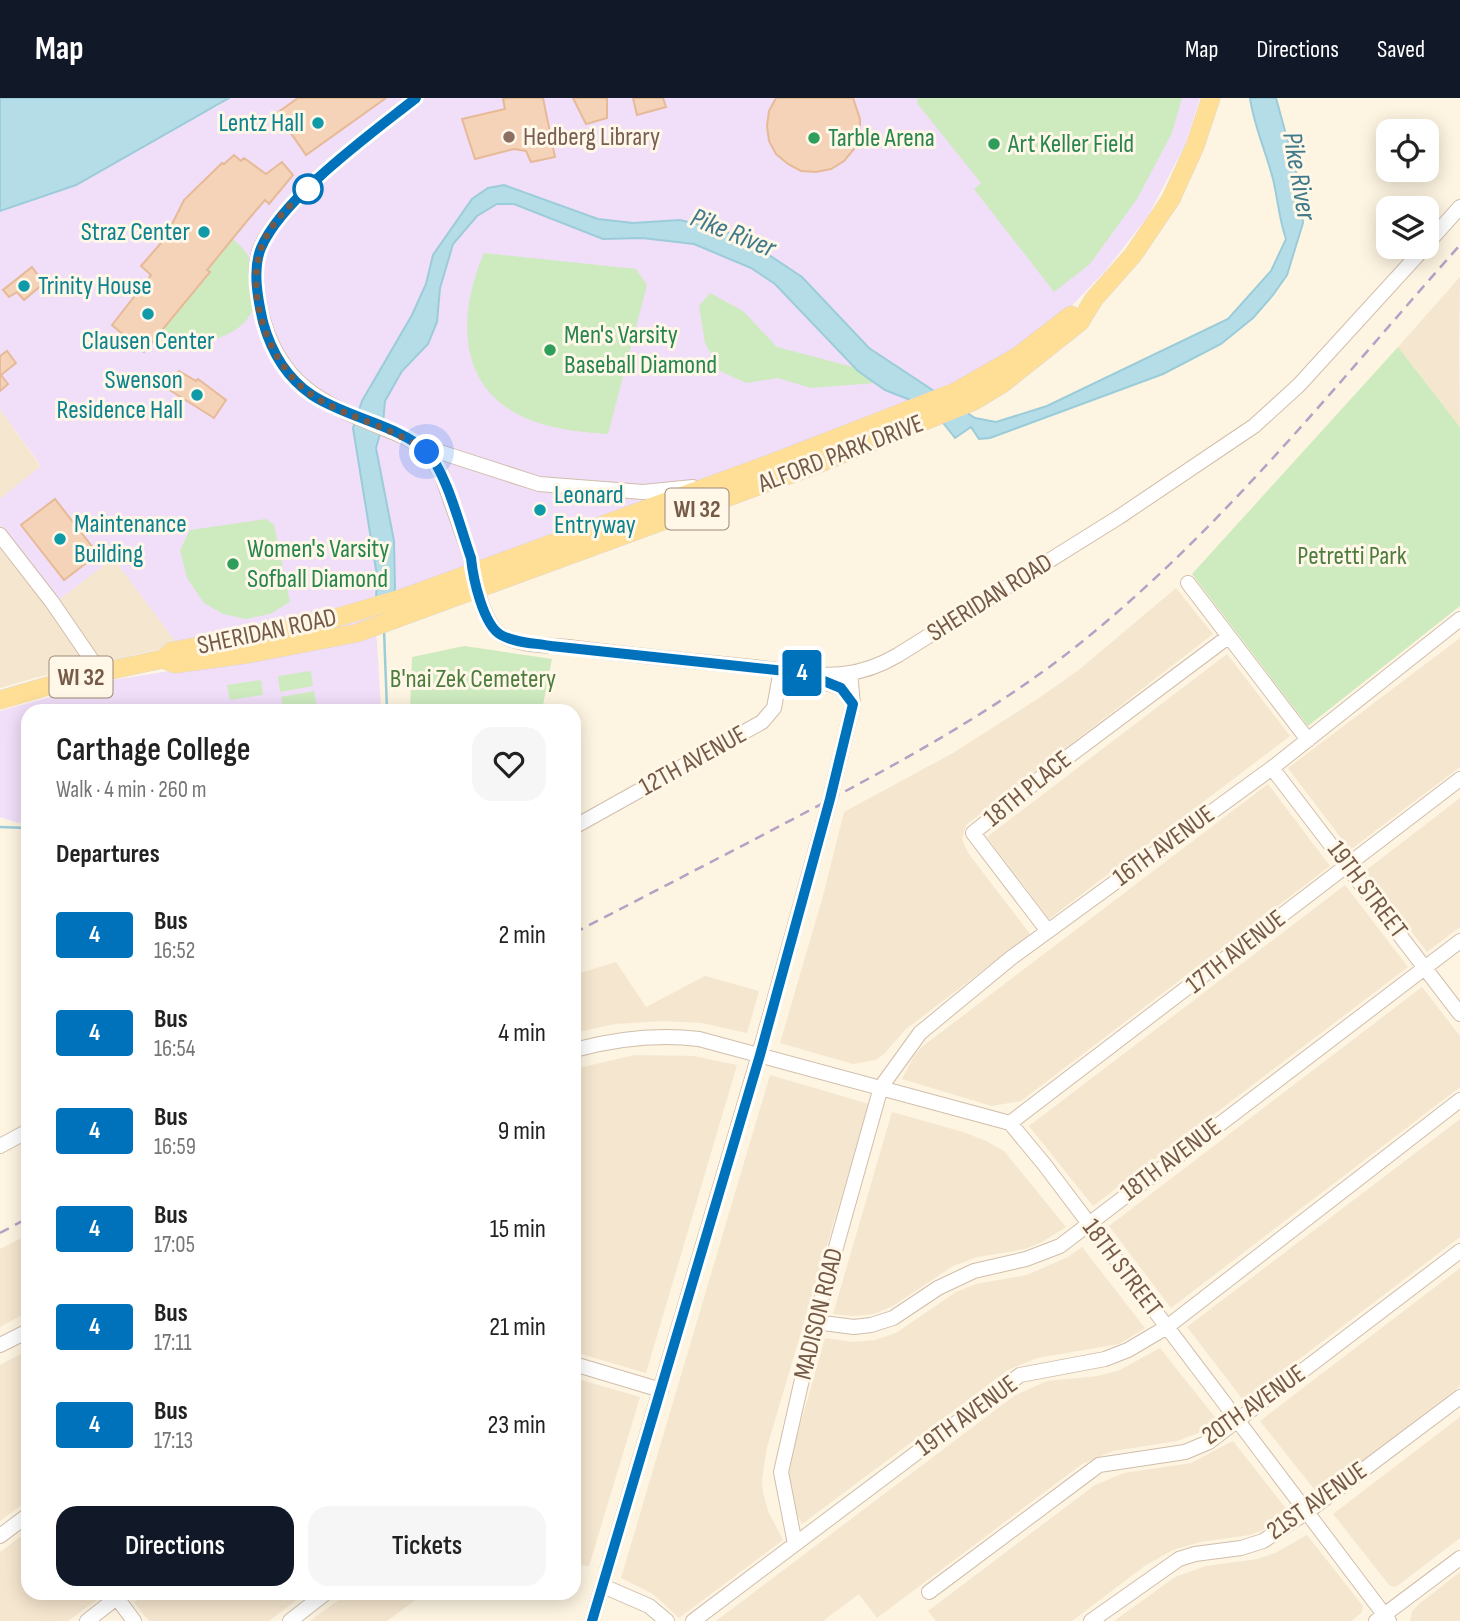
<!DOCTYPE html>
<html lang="en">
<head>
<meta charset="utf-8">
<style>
	:root { --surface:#fff; --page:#f6f6f6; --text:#222; --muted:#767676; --accent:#111827 }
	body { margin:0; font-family:"Sofia Sans Condensed",sans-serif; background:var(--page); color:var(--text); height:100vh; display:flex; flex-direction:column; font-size:26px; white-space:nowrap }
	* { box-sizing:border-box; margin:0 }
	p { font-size:23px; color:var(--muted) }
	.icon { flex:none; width:38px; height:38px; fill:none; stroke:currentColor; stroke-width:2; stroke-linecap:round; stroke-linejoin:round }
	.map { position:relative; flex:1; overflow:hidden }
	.side { position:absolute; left:21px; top:606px; width:560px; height:896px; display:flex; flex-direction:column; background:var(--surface); border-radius:21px; box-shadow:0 4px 18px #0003 }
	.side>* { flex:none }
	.badge { padding:0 14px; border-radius:5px; font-size:24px; line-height:46px }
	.buttons { position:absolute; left:1376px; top:21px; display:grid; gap:14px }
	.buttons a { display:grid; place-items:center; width:63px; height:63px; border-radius:14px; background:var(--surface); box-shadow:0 4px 18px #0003; font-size:35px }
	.you { position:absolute; width:35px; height:35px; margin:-18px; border:5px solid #fff; border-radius:50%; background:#1a73e8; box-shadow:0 0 0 10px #1a73e833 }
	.map>.badge { position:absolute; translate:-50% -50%; box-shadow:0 0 0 4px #fff }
	h2 { padding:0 35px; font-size:26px; line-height:63px }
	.round { display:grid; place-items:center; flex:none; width:74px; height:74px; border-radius:21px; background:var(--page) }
	.headline { display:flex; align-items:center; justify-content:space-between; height:119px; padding:0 35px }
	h1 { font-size:33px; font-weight:600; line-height:52px }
	.action { display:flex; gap:14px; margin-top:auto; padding:14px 35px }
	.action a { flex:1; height:80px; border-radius:21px; background:var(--accent); color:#fff; font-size:28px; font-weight:600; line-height:80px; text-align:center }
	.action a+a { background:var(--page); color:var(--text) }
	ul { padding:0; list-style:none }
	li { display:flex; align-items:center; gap:21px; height:98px; padding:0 35px }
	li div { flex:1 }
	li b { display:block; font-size:26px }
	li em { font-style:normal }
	li .badge { min-width:77px; font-weight:700; text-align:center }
	header { display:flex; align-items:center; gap:42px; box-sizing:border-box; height:98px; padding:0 35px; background:var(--accent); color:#fff }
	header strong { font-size:33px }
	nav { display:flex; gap:38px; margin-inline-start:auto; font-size:24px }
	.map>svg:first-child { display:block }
	.residential { fill:#f5e6cf }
	.education { fill:#f1def9 }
	.green { fill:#ceebbf }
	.water { fill:#b5dde7; stroke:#9bccd9; stroke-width:2 }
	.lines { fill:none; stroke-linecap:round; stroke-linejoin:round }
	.stream { stroke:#9bccd9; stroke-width:2.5 }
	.building { fill:#f4d3b8; stroke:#e7ba97; stroke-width:2 }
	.minor-casing { stroke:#d1beab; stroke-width:16 }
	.major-casing { stroke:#ded7d3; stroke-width:19 }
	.minor { stroke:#fff; stroke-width:14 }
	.major { stroke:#ffde96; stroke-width:18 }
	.rail { stroke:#b7a0c6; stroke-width:2.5; stroke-dasharray:10 7; stroke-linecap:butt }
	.line-casing { stroke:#fff; stroke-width:16 }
	.line { stroke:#0072bc; stroke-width:10 }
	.walk { stroke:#755a47; stroke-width:7; stroke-dasharray:0 12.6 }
	.culture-dot { fill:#0f9aa8; stroke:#fff7e8; stroke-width:2.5 }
	.education-dot { fill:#8d6e63; stroke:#fff7e8; stroke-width:2.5 }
	.leisure-dot { fill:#2e9e5b; stroke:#fff7e8; stroke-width:2.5 }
	.stop-dot { fill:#fff; stroke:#0072bc; stroke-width:3.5 }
	.labels { text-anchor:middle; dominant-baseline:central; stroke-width:6; stroke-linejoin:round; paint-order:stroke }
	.shield { fill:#fff7e8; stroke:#9e8977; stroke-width:2 }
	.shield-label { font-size:24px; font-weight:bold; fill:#755a47 }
	.culture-label { font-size:26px; fill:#0d838f; stroke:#fff7e8; text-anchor:end }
	.education-label { font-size:26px; fill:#785e54; stroke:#fff7e8; text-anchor:start }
	.leisure-label { font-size:26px; fill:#27864d; stroke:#fff7e8; text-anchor:start }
	.street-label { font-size:26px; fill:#755a47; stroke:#fff7e8 }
	.park-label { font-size:26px; fill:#4d7c3f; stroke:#fff7e8 }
	.water-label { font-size:28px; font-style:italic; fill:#407a8a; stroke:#fff7e8 }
</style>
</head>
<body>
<header>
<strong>Map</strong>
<nav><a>Map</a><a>Directions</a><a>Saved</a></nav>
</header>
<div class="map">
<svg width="1460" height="1523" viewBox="0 0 1460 1523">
	<rect width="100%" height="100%" fill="#fdf4e1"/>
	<!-- residential -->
	<path class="residential" d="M1460,179L1459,252L1460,329L1398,249Z
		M0,311L41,369L0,401Z
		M0,427L59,502L113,460L179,547L38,579L0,590Z
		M1176,490L1213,536L966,727L962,741L968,755L1030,836L905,932L884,956L875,962L853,966L780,945L823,798L844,714L953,655L1039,600L1080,571Z
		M1460,540V669L1350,752L1288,670Z
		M1227,556L1290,638L1049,821L987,739Z
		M1268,686L1330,768L1021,1003L992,1008L902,981L914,958L923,948Z
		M1460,700V829L1427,854L1365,773Z
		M1345,787L1408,869L1093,1108L1029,1028Z
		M616,864L646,909L705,878L759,893L747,935L702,925L662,923L615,926L574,935V877Z
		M1422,889L1460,938V989L1171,1210L1109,1128Z
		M635,957L693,958L737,967L646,1275L574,1254V971Z
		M770,977L869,1006L767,1349L762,1381L763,1395L768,1413L783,1442L679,1520L653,1496L621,1480Z
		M892,1014L963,1034L986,1043L1004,1053L1066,1129L1042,1144L1025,1151L978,1159L953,1168L893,1208L874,1216L853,1218L833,1216Z
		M1460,1021V1139L1244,1303L1187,1229Z
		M28,1137V1214L0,1229V1151Z
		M1082,1149L1145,1230L1119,1246L1037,1260L1008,1272L802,1426L794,1410L787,1381L789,1366L825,1240L853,1244L875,1242L896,1235L956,1194L976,1186L1027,1177L1068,1159Z
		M1460,1170V1288L1318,1396L1260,1323Z
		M1160,1250L1218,1323L1204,1333L1177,1343L1113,1353L1082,1366L877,1520L859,1496L823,1523H716L1014,1298L1047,1283L1098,1278L1120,1272Z
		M28,1252V1402L0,1423V1267Z
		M574,1280L640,1299L589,1468L574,1466Z
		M1460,1319V1440L1396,1489L1390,1488L1333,1416Z
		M1233,1343L1291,1417L1276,1427L1250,1437L1200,1444L1173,1452L1146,1467L1072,1523H936L928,1513L1095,1387L1124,1375L1191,1365Z
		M28,1433V1494L106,1495L68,1523H0V1454Z
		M1307,1437L1363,1508L1362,1514L1351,1523H1114L1175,1479L1206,1468L1258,1461L1275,1455Z
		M1460,1474V1523H1410L1412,1513L1419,1506Z
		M147,1495V1494L306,1495L269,1523H149L134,1504Z
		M348,1495V1494L425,1495L387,1523H310Z"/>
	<!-- education -->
	<path class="education" d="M229,0H1200L1185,47L1148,118L1106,172L1014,268L371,518L377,543L381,612H28V723L18,725L0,719V613L106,583L176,572L179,548L113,460L59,502L0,427V401L41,368L0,311V113L218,8Z"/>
	<!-- green -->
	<path class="green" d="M918,0H1182L1172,35L1137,101L1090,166L1054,194L974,91L981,85L917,5Z
		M233,141C254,160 246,156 253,182C266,238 208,243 170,252L156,239L210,174L207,172Z
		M484,155L636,171L647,187L608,336C583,334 557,332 533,323C457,295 456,220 484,155Z
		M710,195L743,213L777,249L853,269L875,285L811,290L778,280L746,285L720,273L705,245L699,208Z
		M1398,249L1460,329V508L1308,628L1192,476Z
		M266,421L274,427L290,504L270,516L246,521L223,516L204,505L187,480L180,452L190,432Z
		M464,548L552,561L542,612H410L412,559Z
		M311,573L313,588L280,594L278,578Z
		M261,582L263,597L230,602L227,587Z
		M314,593L317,609L283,612L281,599Z"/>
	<!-- water -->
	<path class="water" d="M0,0H229L76,87L0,113Z
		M1250,0H1276L1300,88L1303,125L1287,177L1273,197L1253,220L1221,246L1163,276L990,340L979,341L971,329L955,340L944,326L913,303L885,292L858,273L775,186L751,170L694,146L642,140L603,141L514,106H497L477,118L453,146L440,190L437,224L428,246L402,273L385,303L383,325L376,350L394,443L395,490L394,496L376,502L377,478L353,330L362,303L412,217L426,186L433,157L472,101L488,90L504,87L598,121L633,125L680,122L726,133L760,151L802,179L869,250L975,320L996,324L1047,308L1228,221L1271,173L1286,141C1279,121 1278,102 1273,81C1266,54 1254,28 1250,0Z"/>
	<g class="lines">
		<!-- stream -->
		<path class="stream" d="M384,532L387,612
			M0,729L28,730"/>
	</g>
	<!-- building -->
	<path class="building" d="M298,0H386L306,57L277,15Z
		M507,0H543L555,59L531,64L526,53L514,51L475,61L462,21L505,11L503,1Z
		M573,0H607V20L586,26Z
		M633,0H663L666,9L637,17Z
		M776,0H853L860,21V36L854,51L844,63L831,71L816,74L801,73L788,66L776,56L769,43L767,28L769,13Z
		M234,57L241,63L244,60L266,76L282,64L293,77L269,106L265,102L247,123L207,172L210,174L144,254L112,227L151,177L141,168L175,129L172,126L184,102L222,65L224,66Z
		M32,169L44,185L24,202L17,194L9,199L3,192Z
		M7,253L16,265L1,277L8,286L0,293V258Z
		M179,273L196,283L198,281L226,302L214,320L168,291Z
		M55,401L98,456L64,482L21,427Z"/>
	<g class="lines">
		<!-- minor casing -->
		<g class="minor-casing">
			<path id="minor" d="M416,0C373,34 280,102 260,151C253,169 257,195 261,214C279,289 324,306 390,333C397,336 404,338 410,342C416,345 421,351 427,354C432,355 439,355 443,355L539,386L643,394L693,389
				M1426,147L1460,109
				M427,354L441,375L471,460C473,479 483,526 501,537C519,548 548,547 568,549C630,557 691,563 753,569C783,572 813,579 843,576C862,574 881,567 898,557L1119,419L1254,328L1299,287L1425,149
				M0,437L52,504L100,574
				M1188,485L1308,642
				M814,581L841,590L853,606
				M1272,670L1460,916
				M574,729L762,624L774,610L781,572
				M1047,832L973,735L1053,670L1228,539
				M574,952C615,941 657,936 699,941L1010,1025L1044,1066L1389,1523
				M1010,1025L1460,681
				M0,1048L28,1033
				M815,1224L854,1229L871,1227L893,1220L938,1190L974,1173L1026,1161L1060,1148L1460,843
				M0,1247L28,1233
				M574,1266L661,1292
				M0,1438L28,1417
				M795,1446L781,1374L815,1224L881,989L920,935L1011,860L1272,670L1460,521
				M603,1488L649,1508L667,1523
				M929,1494L1099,1367L1185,1354L1209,1344L1460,1153
				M117,1500L134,1523
				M87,1523L124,1494
				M290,1523L327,1494
				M592,1523L759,957L830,701L853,606L850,575
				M693,1523L1020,1277L1105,1261L1128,1252L1167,1229L1460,1002
				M1091,1523L1179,1461L1195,1456L1241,1450L1263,1443L1307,1414L1460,1299
				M1376,1523L1460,1460"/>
		</g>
		<!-- major casing -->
		<g class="major-casing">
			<path id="major" d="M163,561L175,566L248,556L357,535L813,368L972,304L1002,286L1080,224L1094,201L1133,157L1171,101L1195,48L1211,0
				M0,602L79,579L163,561L172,553L315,526L403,500L772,365L955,294L1018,258L1071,217"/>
		</g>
		<!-- minor -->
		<use href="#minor" class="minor"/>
		<!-- major -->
		<use href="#major" class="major"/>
		<!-- rail -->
		<path class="rail" d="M574,835C653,794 733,753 812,711C906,661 1000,610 1083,543C1225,428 1339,283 1460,147
			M0,1135L28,1120"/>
	</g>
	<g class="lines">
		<!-- line casing -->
		<g class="line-casing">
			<path id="line" d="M416,0C372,35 282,100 261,150C252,172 258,202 263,224C271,253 287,280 312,297C345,319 400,328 426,353C446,372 461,432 471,460C473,480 483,527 501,537C515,545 535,545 551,548L804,575L841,590L853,606L830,701L760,957L592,1523"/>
		</g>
		<!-- line -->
		<use href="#line" class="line"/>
		<!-- walk -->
		<path class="walk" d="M308,91C290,106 266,130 260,154C246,203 271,269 312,297C348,321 392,328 427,354"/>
	</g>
	<!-- markers -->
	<g class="culture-dot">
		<circle cx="318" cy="25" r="7"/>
		<circle cx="204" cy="134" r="7"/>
		<circle cx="24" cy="188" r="7"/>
		<circle cx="148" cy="216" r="7"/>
		<circle cx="197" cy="297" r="7"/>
		<circle cx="540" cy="412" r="7"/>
		<circle cx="60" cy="441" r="7"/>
	</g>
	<circle class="education-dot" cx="509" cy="39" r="7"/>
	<g class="leisure-dot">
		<circle cx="814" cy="40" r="7"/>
		<circle cx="994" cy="46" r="7"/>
		<circle cx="550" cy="252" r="7"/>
		<circle cx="233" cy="466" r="7"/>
	</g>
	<circle class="stop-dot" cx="308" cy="91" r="14"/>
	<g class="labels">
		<!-- shield labels -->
		<g class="shield">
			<rect x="665.5" y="390.5" width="63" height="41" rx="5"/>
			<rect x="49.5" y="558.5" width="63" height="41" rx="5"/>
		</g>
		<g class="shield-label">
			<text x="697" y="411">WI 32</text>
			<text x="81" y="579">WI 32</text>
		</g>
		<!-- culture labels -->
		<g class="culture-label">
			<text x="304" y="25">Lentz Hall</text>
			<text x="190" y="134">Straz Center</text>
			<text x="38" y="188" text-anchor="start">Trinity House</text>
			<text x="148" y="243" text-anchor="middle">Clausen Center</text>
			<text x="183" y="282">Swenson<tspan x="183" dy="30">Residence Hall</tspan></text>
			<text x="554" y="397" text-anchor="start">Leonard<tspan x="554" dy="30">Entryway</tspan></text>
			<text x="74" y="426" text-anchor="start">Maintenance<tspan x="74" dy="30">Building</tspan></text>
		</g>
		<!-- education labels -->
		<g class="education-label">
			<text x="523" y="39">Hedberg Library</text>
		</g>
		<!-- leisure labels -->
		<g class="leisure-label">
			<text x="828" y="40">Tarble Arena</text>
			<text x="1008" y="46">Art Keller Field</text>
			<text x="564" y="237">Men's Varsity<tspan x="564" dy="30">Baseball Diamond</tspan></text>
			<text x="247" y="451">Women's Varsity<tspan x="247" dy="30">Sofball Diamond</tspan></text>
		</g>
		<!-- street labels -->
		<g class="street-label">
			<text transform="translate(841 356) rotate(-21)">ALFORD PARK DRIVE</text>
			<text transform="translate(990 500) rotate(-32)">SHERIDAN ROAD</text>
			<text transform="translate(267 534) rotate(-12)">SHERIDAN ROAD</text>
			<text transform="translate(693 663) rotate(-29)">12TH AVENUE</text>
			<text transform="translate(1028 691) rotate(-39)">18TH PLACE</text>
			<text transform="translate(1164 748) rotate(-36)">16TH AVENUE</text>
			<text transform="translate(1367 792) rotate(53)">19TH STREET</text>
			<text transform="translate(1236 854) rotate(-38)">17TH AVENUE</text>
			<text transform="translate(1171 1062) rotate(-37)">18TH AVENUE</text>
			<text transform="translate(1122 1170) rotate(53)">18TH STREET</text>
			<text transform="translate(819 1216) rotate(-76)">MADISON ROAD</text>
			<text transform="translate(1254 1307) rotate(-35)">20TH AVENUE</text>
			<text transform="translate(967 1318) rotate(-36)">19TH AVENUE</text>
			<text transform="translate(1317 1403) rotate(-35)">21ST AVENUE</text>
		</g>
		<!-- park labels -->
		<g class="park-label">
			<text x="1352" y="458">Petretti Park</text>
			<text x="473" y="581">B'nai Zek Cemetery</text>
		</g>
		<!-- water labels -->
		<g class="water-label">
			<text transform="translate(1299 78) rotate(80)">Pike River</text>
			<text transform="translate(733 135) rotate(22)">Pike River</text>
		</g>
	</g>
</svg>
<div class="buttons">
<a><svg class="icon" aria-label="locate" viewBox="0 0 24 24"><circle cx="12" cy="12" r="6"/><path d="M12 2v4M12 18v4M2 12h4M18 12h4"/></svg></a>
<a><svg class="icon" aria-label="layers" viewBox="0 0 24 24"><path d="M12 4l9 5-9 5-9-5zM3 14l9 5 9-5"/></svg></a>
</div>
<div class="you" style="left:427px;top:354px"></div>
<b class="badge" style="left:802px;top:575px;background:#0072bc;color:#fff">4</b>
<section class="side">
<div class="headline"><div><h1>Carthage College</h1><p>Walk · 4 min · 260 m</p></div><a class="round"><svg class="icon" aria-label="heart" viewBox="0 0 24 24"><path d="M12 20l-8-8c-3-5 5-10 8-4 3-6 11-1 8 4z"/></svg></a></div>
<h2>Departures</h2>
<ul>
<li><span class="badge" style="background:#0072bc;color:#fff">4</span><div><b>Bus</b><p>16:52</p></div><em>2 min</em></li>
<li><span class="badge" style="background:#0072bc;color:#fff">4</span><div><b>Bus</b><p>16:54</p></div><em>4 min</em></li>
<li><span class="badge" style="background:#0072bc;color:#fff">4</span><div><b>Bus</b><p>16:59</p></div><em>9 min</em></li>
<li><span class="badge" style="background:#0072bc;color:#fff">4</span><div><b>Bus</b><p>17:05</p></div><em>15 min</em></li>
<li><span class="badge" style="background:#0072bc;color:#fff">4</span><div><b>Bus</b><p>17:11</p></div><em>21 min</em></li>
<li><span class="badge" style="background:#0072bc;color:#fff">4</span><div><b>Bus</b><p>17:13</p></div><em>23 min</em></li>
</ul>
<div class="action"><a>Directions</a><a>Tickets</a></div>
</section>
</div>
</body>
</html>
